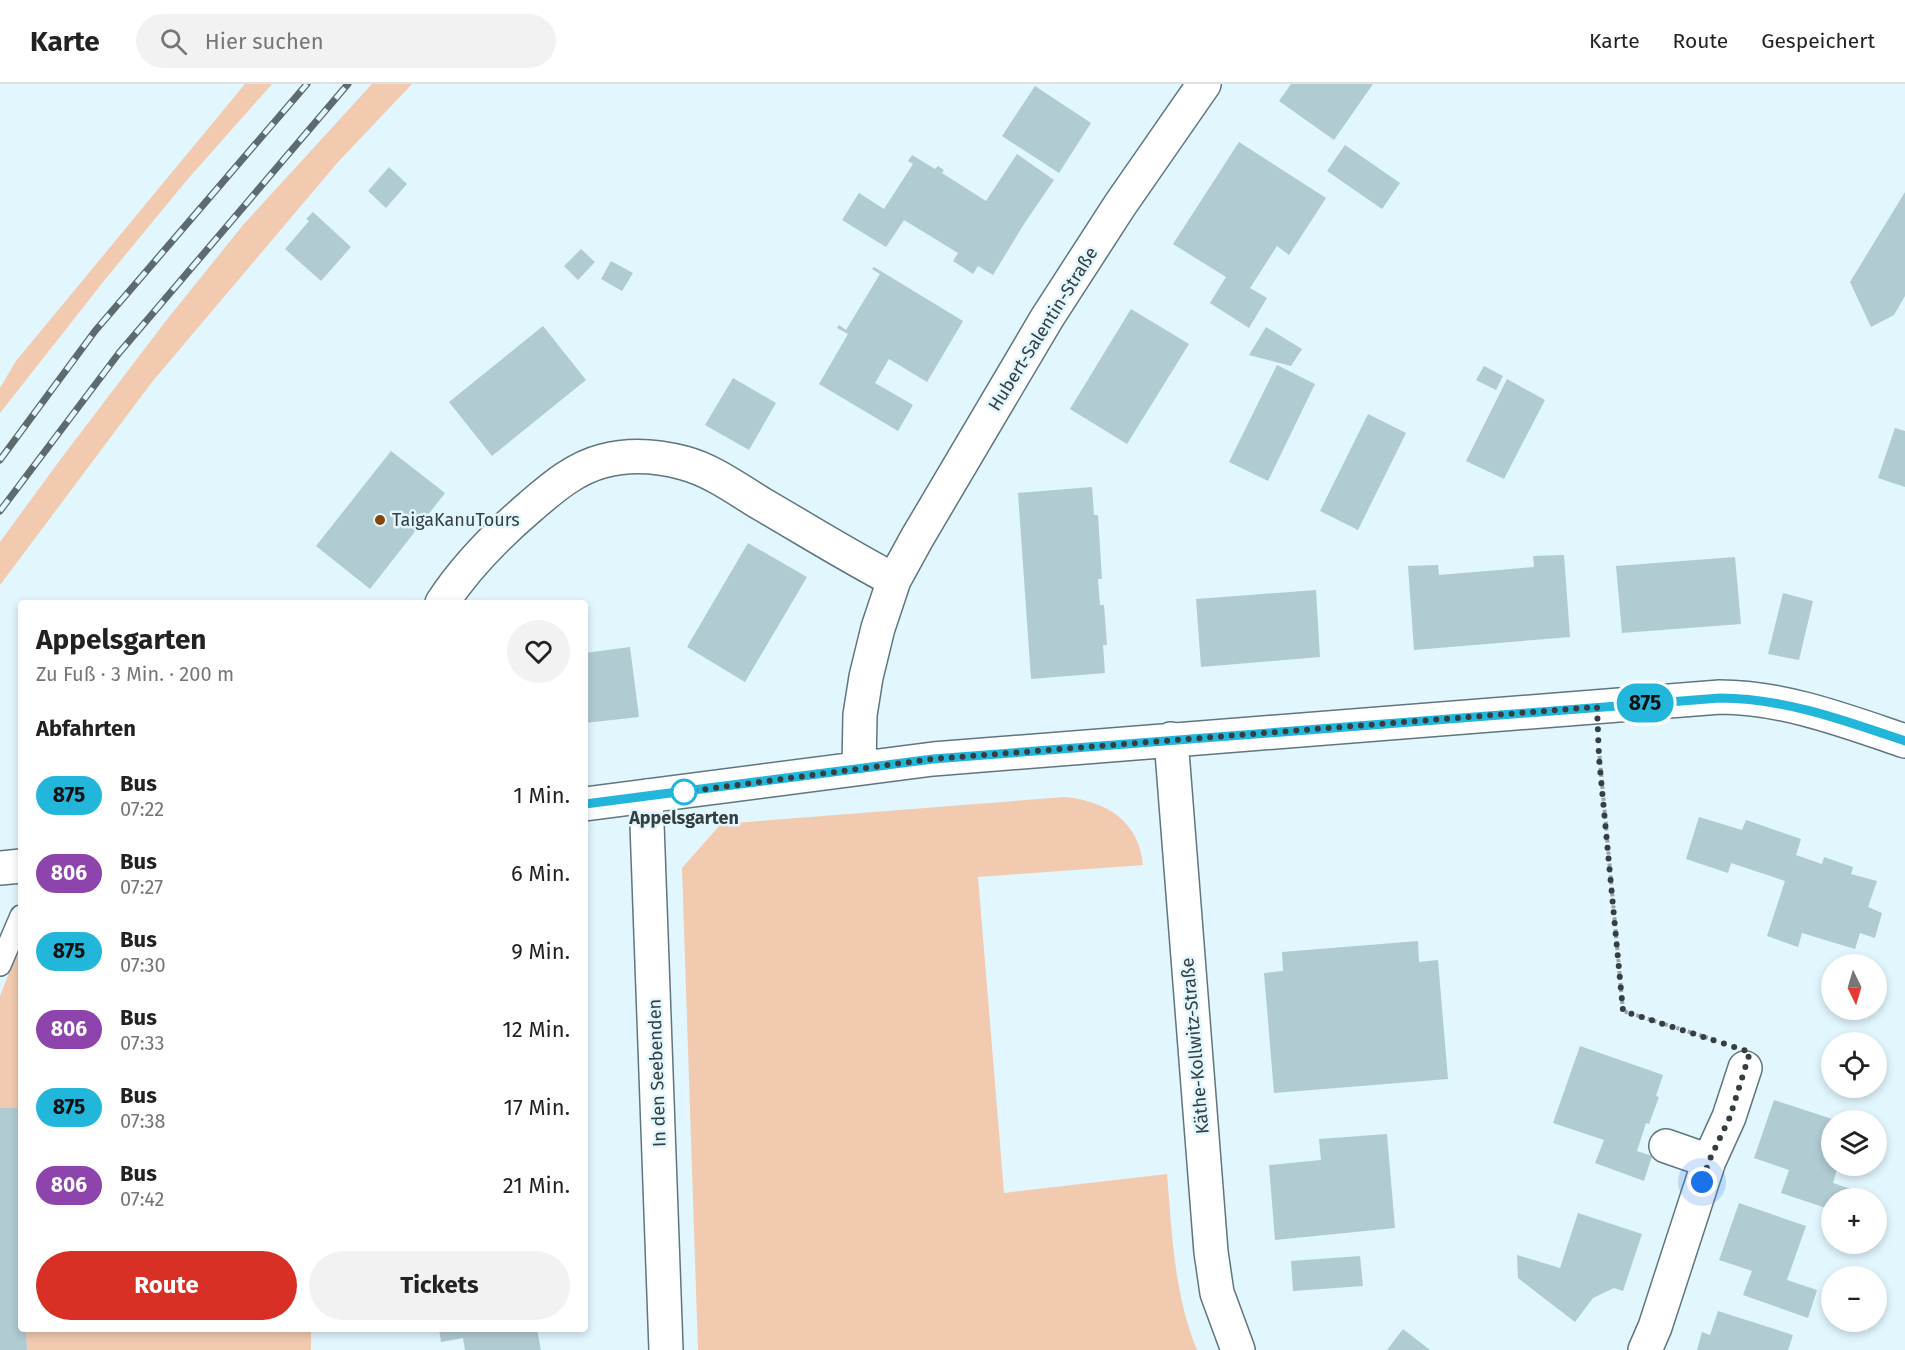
<!DOCTYPE html>
<html lang="de">
<head>
<meta charset="utf-8">
<style>
	:root { --surface:#fff; --page:#f2f2f2; --text:#222; --muted:#767676; --line:#e0e0e0; --accent:#d93025 }
	body { margin:0; font-family:"Fira Sans",sans-serif; background:var(--page); color:var(--text); height:100vh; display:flex; flex-direction:column; font-size:22px; white-space:nowrap }
	* { box-sizing:border-box; margin:0 }
	p { font-size:20px; color:var(--muted) }
	.icon { flex:none; width:33px; height:33px; fill:none; stroke:currentColor; stroke-width:2; stroke-linecap:round; stroke-linejoin:round }
	.map { position:relative; flex:1; overflow:hidden }
	.side { position:absolute; left:18px; top:516px; width:570px; height:732px; display:flex; flex-direction:column; background:var(--surface); border-radius:6px; box-shadow:0 3px 9px #0003 }
	.side>* { flex:none }
	.badge { padding:0 12px; border-radius:20px; font-size:21px; line-height:39px }
	.needle { width:39px; rotate:175deg }
	.tools { position:absolute; left:1821px; top:870px; display:grid; gap:12px }
	.tools a { display:grid; place-items:center; width:66px; height:66px; border-radius:50%; background:var(--surface); box-shadow:0 3px 9px #0003; font-size:30px }
	.you { position:absolute; width:30px; height:30px; margin:-15px; border:4px solid #fff; border-radius:50%; background:#1a73e8; box-shadow:0 0 0 9px #1a73e833 }
	.map>.badge { position:absolute; translate:-50% -50%; box-shadow:0 0 0 3px #fff }
	h2 { padding:0 18px; font-size:22px; line-height:54px }
	.round { display:grid; place-items:center; flex:none; width:63px; height:63px; border-radius:32px; background:var(--page) }
	.head { display:flex; align-items:center; justify-content:space-between; height:102px; padding:0 18px }
	h1 { font-size:28px; font-weight:700; line-height:45px }
	.action { display:flex; gap:12px; margin-top:auto; padding:12px 18px }
	.action a { flex:1; height:69px; border-radius:36px; background:var(--accent); color:#fff; font-size:24px; font-weight:700; line-height:69px; text-align:center }
	.action a+a { background:var(--page); color:var(--text) }
	ul { padding:0; list-style:none }
	li { display:flex; align-items:center; gap:18px; height:78px; padding:0 18px }
	li div { flex:1 }
	li b { display:block; font-size:22px }
	li em { font-style:normal }
	li .badge { min-width:66px; font-weight:700; text-align:center }
	header { display:flex; align-items:center; gap:36px; box-sizing:border-box; height:84px; padding:0 30px; background:var(--surface); border-bottom:2px solid var(--line) }
	header strong { font-size:28px }
	nav { display:flex; gap:33px; margin-inline-start:auto; font-size:21px }
	.search { width:420px; height:54px; background:var(--page); display:flex; align-items:center; gap:15px; box-sizing:border-box; padding:0 21px; border-radius:33px; color:var(--muted); font-size:22px }
	.map>svg:first-child { display:block }
	.green { fill:#f1caaf }
	.building { fill:#b1cbd3 }
	.lines { fill:none; stroke-linecap:round; stroke-linejoin:round }
	.service-casing { stroke:#5f767e; stroke-width:24 }
	.minor-casing { stroke:#5f767e; stroke-width:36 }
	.path { stroke:#95a5aa; stroke-width:4; stroke-dasharray:3 3; stroke-linecap:butt }
	.service { stroke:#fff; stroke-width:21 }
	.minor { stroke:#fff; stroke-width:33 }
	.rail-casing { stroke:#5d6a6e; stroke-width:7 }
	.rail { stroke:#e1f6fd; stroke-width:4.5; stroke-dasharray:14; stroke-linecap:butt }
	.line-casing { stroke:#fff; stroke-width:14 }
	.line { stroke:#23b6db; stroke-width:9 }
	.walk { stroke:#353f42; stroke-width:6; stroke-dasharray:0 10.8 }
	.poi-dot { fill:#854609; stroke:#e1f6fd; stroke-width:2 }
	.stop-dot { fill:#fff; stroke:#23b6db; stroke-width:3 }
	.labels { text-anchor:middle; dominant-baseline:central; stroke-width:5; stroke-linejoin:round; paint-order:stroke }
	.street-label { font-size:18px; fill:#353f42; stroke:#e1f6fd }
	.poi-label { font-size:18px; fill:#353f42; stroke:#e1f6fd; text-anchor:start }
	.stop-label { font-size:18px; font-weight:bold; fill:#353f42; stroke:#e1f6fd }
</style>
</head>
<body>
<header>
<strong>Karte</strong>
<div class="search"><svg class="icon" aria-label="search" viewBox="0 0 24 24"><circle cx="10" cy="10" r="6"/><path d="M15 15l6 6"/></svg>Hier suchen</div>
<nav><a>Karte</a><a>Route</a><a>Gespeichert</a></nav>
</header>
<div class="map">
<svg width="1905" height="1266" viewBox="0 0 1905 1266">
	<rect width="100%" height="100%" fill="#e1f6fd"/>
	<!-- green -->
	<path class="green" d="M245,0H272L187,96L107,193L0,329V304L16,277Z
		M372,0H412L338,78L152,298L0,501V458L60,376L165,238L243,141Z
		M1065,713C1106,717 1139,737 1143,781L978,793L1004,1109L1167,1090C1172,1150 1174,1210 1197,1266H698L682,784L721,740Z
		M21,859V1090L19,1024H0V912Z
		M26,1245H311V1266H27Z"/>
	<!-- building -->
	<path class="building" d="M1291,0H1373L1334,56L1279,17Z
		M1035,2L1091,39L1059,89L1002,52Z
		M1239,58L1326,114L1289,171L1277,162L1250,204L1267,214L1249,244L1210,219L1226,193L1173,160Z
		M1345,61L1400,99L1382,125L1327,87Z
		M1017,70L1054,96L1024,140L993,191L978,182L973,190L953,177L958,169L904,136L886,163L842,136L859,109L884,125L913,80L908,77L912,71L935,85L938,82L944,86L942,89L986,117Z
		M389,83L407,100L386,124L368,107Z
		M1905,108V212L1894,231L1871,243L1850,198Z
		M313,128L351,163L321,197L285,165L309,137L306,135Z
		M581,165L595,178L578,196L564,182Z
		M611,177L633,189L622,207L601,195Z
		M874,183L963,237L927,298L889,275L875,299L913,321L898,347L819,300L848,250L837,244L839,241L846,246L880,190L872,185Z
		M1131,225L1189,260L1127,360L1070,325Z
		M543,242L586,296L492,372L449,318Z
		M1266,243L1302,265L1291,282L1249,271Z
		M1277,281L1315,300L1268,397L1229,378Z
		M1484,282L1503,292L1496,306L1476,296Z
		M733,294L776,319L749,366L705,341Z
		M1507,295L1545,316L1504,395L1466,377Z
		M1368,330L1406,349L1358,446L1320,427Z
		M1895,344L1905,347V403L1878,394Z
		M391,367L445,409L370,505L316,462Z
		M1092,403L1094,431H1098L1102,495H1098L1100,521H1104L1107,561H1103L1105,589L1031,595L1018,409Z
		M748,459L807,493L745,598L687,563Z
		M1564,471L1570,553L1414,566L1408,482L1438,481L1439,491L1534,483L1533,472Z
		M1735,473L1741,540L1622,549L1616,482Z
		M1316,506L1320,573L1201,583L1196,515Z
		M1783,509L1813,517L1799,576L1768,570Z
		M630,563L639,633L585,639V569Z
		M1699,733L1742,746L1746,736L1801,755L1796,771L1822,780L1824,773L1853,783L1851,790L1877,797L1868,823L1882,829L1875,854L1860,849L1855,865L1802,849L1798,863L1767,852L1785,797L1731,779L1728,789L1686,775Z
		M1418,857L1419,878L1438,876L1448,995L1274,1009L1264,889L1283,887L1282,868Z
		M1580,962L1663,991L1656,1012L1659,1013L1649,1040L1646,1039L1637,1067L1652,1072L1644,1097L1595,1079L1604,1056L1553,1039Z
		M1774,1016L1832,1035V1082H1838L1833,1099L1854,1106L1851,1114H1832V1126L1781,1109L1789,1086L1754,1074Z
		M0,1024H19L21,1090V1245H26L27,1266H0Z
		M1387,1050L1395,1144L1275,1156L1269,1081L1321,1076L1319,1055Z
		M1739,1119L1806,1142L1787,1196L1817,1206L1808,1234L1743,1211L1752,1187L1719,1176Z
		M1578,1129L1642,1150L1623,1207L1614,1204L1593,1214L1575,1238L1518,1194L1517,1171L1560,1184Z
		M1360,1172L1363,1202L1293,1207L1291,1177Z
		M1718,1227L1793,1251L1788,1266H1697L1702,1248L1710,1251Z
		M439,1245H537L541,1266H465L463,1254L441,1258Z
		M1403,1245L1430,1266H1387Z"/>
	<g class="lines">
		<!-- service casing -->
		<g class="service-casing">
			<path id="service" d="M0,881L21,832"/>
		</g>
		<!-- minor casing -->
		<g class="minor-casing">
			<path id="minor" d="M442,519C466,482 497,451 531,422C552,404 575,384 603,377C629,370 658,372 684,379C711,386 737,405 760,419C805,445 848,472 894,496
				M1171,655L1211,1168L1217,1209L1238,1266
				M859,684L860,631L866,593L878,544L894,496L917,454L1047,234L1120,121L1204,0
				M646,712L666,1266
				M585,720L933,675L1720,613C1783,613 1846,637 1905,657
				M0,784L21,782
				M1666,1062L1709,1077
				M1645,1266L1655,1243L1709,1077L1729,1033L1745,984"/>
		</g>
		<!-- path -->
		<path class="path" d="M1599,666L1623,927L1715,956"/>
		<!-- service -->
		<use href="#service" class="service"/>
		<!-- minor -->
		<use href="#minor" class="minor"/>
		<!-- rail casing -->
		<g class="rail-casing">
			<path id="rail" d="M0,376L95,247L307,0
				M0,427L119,269L348,0"/>
		</g>
		<!-- rail -->
		<use href="#rail" class="rail"/>
	</g>
	<g class="lines">
		<!-- line casing -->
		<g class="line-casing">
			<path id="line" d="M585,720L933,675L1720,614C1784,614 1846,637 1905,657"/>
		</g>
		<!-- line -->
		<use href="#line" class="line"/>
		<!-- walk -->
		<path class="walk" d="M684,708L933,675L1597,623L1599,674L1623,927L1750,968L1730,1033L1709,1077L1702,1098"/>
	</g>
	<!-- markers -->
	<circle class="poi-dot" cx="380" cy="436" r="6"/>
	<circle class="stop-dot" cx="684" cy="708" r="12"/>
	<g class="labels">
		<!-- street labels -->
		<g class="street-label">
			<text transform="translate(1043 245) rotate(-58)">Hubert-Salentin-Straße</text>
			<text transform="translate(1195 962) rotate(-95)">Käthe-Kollwitz-Straße</text>
			<text transform="translate(657 989) rotate(-92)">In den Seebenden</text>
		</g>
		<!-- poi labels -->
		<g class="poi-label">
			<text x="392" y="436">TaigaKanuTours</text>
		</g>
		<!-- stop labels -->
		<g class="stop-label">
			<text x="684" y="734">Appelsgarten</text>
		</g>
	</g>
</svg>
<div class="tools">
<a><svg class="needle" viewBox="-14 -14 28 28"><path d="M0-13l5 13h-10z" fill="#e53935"/><path d="M0 13l5-13h-10z" fill="#767676"/></svg></a>
<a><svg class="icon" aria-label="locate" viewBox="0 0 24 24"><circle cx="12" cy="12" r="6"/><path d="M12 2v4M12 18v4M2 12h4M18 12h4"/></svg></a>
<a><svg class="icon" aria-label="layers" viewBox="0 0 24 24"><path d="M12 4l9 5-9 5-9-5zM3 14l9 5 9-5"/></svg></a>
<a>+</a>
<a>−</a>
</div>
<div class="you" style="left:1702px;top:1098px"></div>
<b class="badge" style="left:1645px;top:619px;background:#23b6db;color:#111">875</b>
<section class="side">
<div class="head"><div><h1>Appelsgarten</h1><p>Zu Fuß · 3 Min. · 200 m</p></div><a class="round"><svg class="icon" aria-label="heart" viewBox="0 0 24 24"><path d="M12 20l-8-8c-3-5 5-10 8-4 3-6 11-1 8 4z"/></svg></a></div>
<h2>Abfahrten</h2>
<ul>
<li><span class="badge" style="background:#23b6db;color:#111">875</span><div><b>Bus</b><p>07:22</p></div><em>1 Min.</em></li>
<li><span class="badge" style="background:#8e44ad;color:#fff">806</span><div><b>Bus</b><p>07:27</p></div><em>6 Min.</em></li>
<li><span class="badge" style="background:#23b6db;color:#111">875</span><div><b>Bus</b><p>07:30</p></div><em>9 Min.</em></li>
<li><span class="badge" style="background:#8e44ad;color:#fff">806</span><div><b>Bus</b><p>07:33</p></div><em>12 Min.</em></li>
<li><span class="badge" style="background:#23b6db;color:#111">875</span><div><b>Bus</b><p>07:38</p></div><em>17 Min.</em></li>
<li><span class="badge" style="background:#8e44ad;color:#fff">806</span><div><b>Bus</b><p>07:42</p></div><em>21 Min.</em></li>
</ul>
<div class="action"><a>Route</a><a>Tickets</a></div>
</section>
</div>
</body>
</html>
